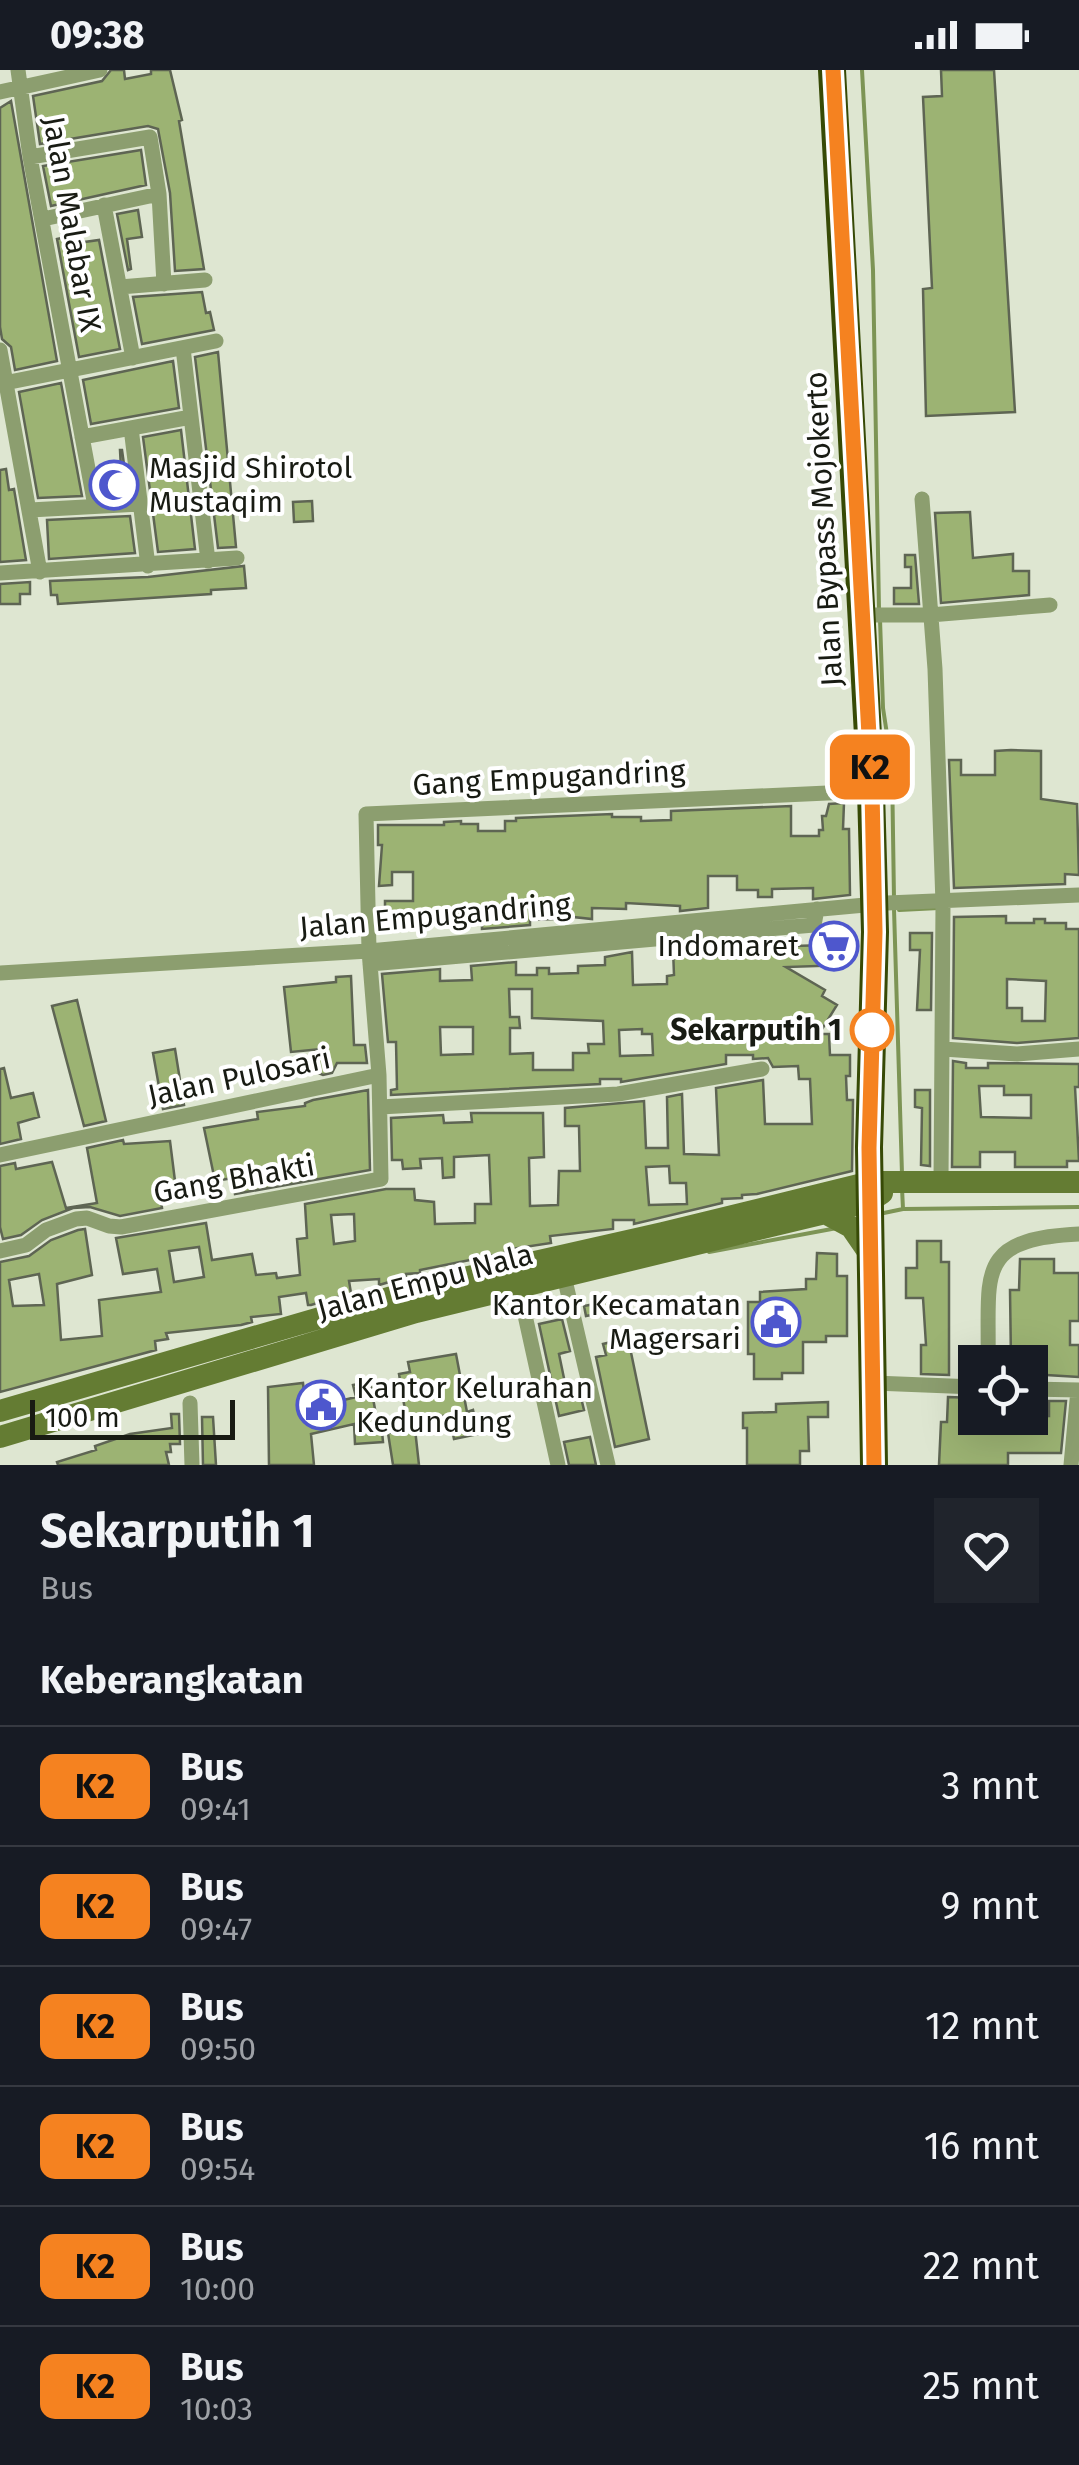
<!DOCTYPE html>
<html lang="id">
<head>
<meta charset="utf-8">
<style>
	:root { --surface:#171b24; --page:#20242c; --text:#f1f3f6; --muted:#9ea1a6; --line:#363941 }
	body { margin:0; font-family:"Fira Sans",sans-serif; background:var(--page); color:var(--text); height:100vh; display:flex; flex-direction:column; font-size:38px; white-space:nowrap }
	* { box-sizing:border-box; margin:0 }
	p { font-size:32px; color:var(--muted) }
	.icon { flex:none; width:55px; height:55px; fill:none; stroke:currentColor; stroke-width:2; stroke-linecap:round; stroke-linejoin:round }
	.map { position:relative; height:1395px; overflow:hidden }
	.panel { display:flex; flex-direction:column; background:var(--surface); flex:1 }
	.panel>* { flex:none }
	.badge { padding:0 20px; border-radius:15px; font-size:35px; line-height:65px }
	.fabs { position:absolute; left:958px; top:1275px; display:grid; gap:20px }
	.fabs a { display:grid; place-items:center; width:90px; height:90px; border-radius:0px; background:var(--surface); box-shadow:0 10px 40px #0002; font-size:50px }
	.scale { position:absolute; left:30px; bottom:25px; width:205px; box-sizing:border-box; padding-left:10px; border:5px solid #181b13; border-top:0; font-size:28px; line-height:35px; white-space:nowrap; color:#181b13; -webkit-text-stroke:8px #fff; paint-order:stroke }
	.map>.badge { position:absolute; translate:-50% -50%; box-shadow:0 0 0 5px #fff }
	h2 { padding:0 40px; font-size:38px; line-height:90px }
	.round { display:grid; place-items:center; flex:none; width:105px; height:105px; border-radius:0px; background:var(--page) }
	.summary { display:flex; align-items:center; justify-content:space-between; height:170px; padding:0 40px }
	h1 { font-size:48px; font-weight:700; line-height:75px }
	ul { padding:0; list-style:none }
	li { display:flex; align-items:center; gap:30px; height:120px; padding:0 40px; border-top:2px solid var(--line) }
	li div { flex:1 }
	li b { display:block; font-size:38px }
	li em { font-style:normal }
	li .badge { min-width:110px; font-weight:700; text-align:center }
	.status { display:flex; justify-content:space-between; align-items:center; height:70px; padding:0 50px; background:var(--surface); direction:ltr }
	.status svg { height:28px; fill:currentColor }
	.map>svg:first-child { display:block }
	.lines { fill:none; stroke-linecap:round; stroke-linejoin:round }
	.stream { stroke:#7d9455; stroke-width:4 }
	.building { fill:#9cb373; stroke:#5e6553; stroke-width:2.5; fill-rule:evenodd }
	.street { stroke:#8c9e6f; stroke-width:15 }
	.secondary { stroke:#647c33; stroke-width:22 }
	.highway { stroke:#374a06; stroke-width:28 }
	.line-casing { stroke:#fff; stroke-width:22 }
	.line { stroke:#f58220; stroke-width:15 }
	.stop-dot { fill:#fff; stroke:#f58220; stroke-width:5 }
	.labels { text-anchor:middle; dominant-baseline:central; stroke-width:8; stroke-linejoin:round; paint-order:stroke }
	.street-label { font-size:30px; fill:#181b13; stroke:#fff }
	.poi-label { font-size:30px; fill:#181b13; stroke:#fff; text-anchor:start }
	.stop-label { font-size:30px; font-weight:bold; fill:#181b13; stroke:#fff; text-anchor:end }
</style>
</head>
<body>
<div class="status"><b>09:38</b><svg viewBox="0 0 49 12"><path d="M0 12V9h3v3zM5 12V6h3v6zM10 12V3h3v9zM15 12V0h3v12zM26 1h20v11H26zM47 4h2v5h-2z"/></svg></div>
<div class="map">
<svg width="1079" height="1395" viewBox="0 0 1079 1395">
	<rect width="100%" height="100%" fill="#dee6d1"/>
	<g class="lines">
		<!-- stream -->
		<path class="stream" d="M862,0L873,200L879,540
			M880,549L883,638L892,697L894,829
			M894,839L902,1104
			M899,840L939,838
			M902,1118L903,1139
			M879,1144L903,1139L1079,1137
			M709,1182L837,1158"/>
	</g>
	<!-- building -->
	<path class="building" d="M111,0H124L125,9L151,4V0H170L182,50L179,51L204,199L175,201L170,123L158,59L148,56L40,74L33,26L102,11Z
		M941,0H994L1015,342L926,346L923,219L932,218L923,27L942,26Z
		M11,31L57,291L15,300L11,277L2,269L0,257V38Z
		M141,80L146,115L51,136L43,96Z
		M138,140L142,167L127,169L131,199L128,200L117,144Z
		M76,165L77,173L99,170L120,279L79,287L57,169Z
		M202,222L206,243L210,242L214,260L142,274L133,227Z
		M218,282L236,477L218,478L195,287Z
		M173,291L179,338L91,354L83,310Z
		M61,313L82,426L38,428L19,322Z
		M181,360L195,479L158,482L143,367Z
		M120,380H122L128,423L104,425L100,399H121Z
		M6,399L9,420L14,419L26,490L0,492V400Z
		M312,431L313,451L294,452L293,432Z
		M970,442L973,488L1013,484V501H1029V525L941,533L935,443Z
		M130,446L135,483L49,489L47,450Z
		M905,485H915L919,534H894V518H911V497H905Z
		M244,496L246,518L211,520V524L58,534L57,525H51L50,511L148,507Z
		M30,512V524H20V534H0V514Z
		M1011,680L1041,681V729L1077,734L1079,805L1065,804V814L954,818L949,690H961V705H995V681Z
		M844,733L843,759H849L850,825L813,829V818L772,819V827H758V820H737V806H708V838L680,841V836L626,833V839L592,838V849L554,845V849L530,850V855L482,859V845L411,848V858L385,857V831H413V802H392V815L379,816L382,775H378V755H444V752L461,751V754H478V761H505V751H516V748L612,744V747H641V751L671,750V741L791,736V766H819V760H823L822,746H826L829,734Z
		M1006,846V853H1034V849H1045V853H1066V859H1079V968L1017,973L953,968L954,847ZM1007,909L1046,911L1045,951H1022V938H1007Z
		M829,860H846V895L786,897L825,920L822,926L837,935L819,964H829L830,985H850V1006H846L847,1030H853L852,1101L757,1124L742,1125V1128L722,1129V1133L634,1154V1150H613V1159L550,1166L551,1173L505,1180V1183L420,1200V1203L406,1204V1207L379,1215V1209L349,1211L351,1223L311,1235H308L306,1223L279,1227L281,1244L251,1247L252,1252L241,1255L166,1263L168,1269L155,1271L156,1280L0,1322V1192L29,1186L51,1170L78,1160L85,1159L92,1205L57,1214L61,1270L102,1266L99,1230L161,1222L157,1199L123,1204L116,1168L206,1153L212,1190L252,1184L256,1205L276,1203L277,1208L300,1205L297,1169L307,1168L305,1134L386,1119H414L415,1130L434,1132L435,1154L475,1153V1134H491L489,1085L454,1087V1107L443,1108L442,1088L420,1089L421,1098L403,1099L402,1090H392L391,1048L443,1045L444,1053L472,1052L471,1043H543L544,1087L529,1088L530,1136L558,1135L559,1101H580L579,1056H565V1038L644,1031L646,1078H668L667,1027L682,1024L684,1084L719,1085L716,1018L763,1010L765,1054H812L810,1009H799L798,996L773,997L768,988L753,989V985H726V994L621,1012V1009H600V1014L391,1025V1020L397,1019L396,972H388L382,904L440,899V911L472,910L471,896L516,892V905H537V898H549V904L578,903V896L605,895V887L632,882L633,915L667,914V906L674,905L673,879L692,877V887L721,886L720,880L777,876V871H792L793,876L829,875ZM509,919H532V948L603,951L604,974H588L589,983H573V1000H533V983L510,984V958H520L519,947H510ZM440,957H473V984L441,985ZM642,959V964H652L653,985L620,986L619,960ZM669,1096L670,1113H686L687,1134L649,1135L646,1097ZM354,1144L355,1171L334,1174L331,1145ZM199,1177L204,1207L174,1212L169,1181ZM39,1204L44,1235L13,1236L9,1210Z
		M910,863H932L931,940H917L920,880H910Z
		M351,906L354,975H365L367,993H337L332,1003L323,1005L311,1000L322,979L291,982L284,917L336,912V907Z
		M77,930L106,1051L84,1056L52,936Z
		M175,979L184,1035L163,1039L153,983Z
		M953,991L966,993V998H988V993L1079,994V1017H1075L1079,1091H1067V1097H1015V1082H980V1097H952ZM979,1016H1004V1025H1031V1048L981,1047Z
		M4,998L11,1028L33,1023L39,1047L18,1053L21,1069L0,1074V999Z
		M368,1020L370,1100L235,1124L233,1108L215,1111L204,1058L258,1049L257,1042L305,1036V1033L313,1030Z
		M915,1020H930V1096L921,1095L922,1038L915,1037Z
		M123,1070L124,1074L170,1071L175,1111L181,1110L182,1123L160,1125L162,1138L120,1146L90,1137L73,1138L42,1150L21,1165L3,1169L0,1157V1096L15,1093L16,1099L52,1092L66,1138L97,1133L87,1078Z
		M917,1171H941V1192H949V1305L921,1304V1275H926L923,1228H906V1198H917Z
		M817,1183L837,1184V1206H847V1266H826V1272H803V1303H782V1309H754V1284H748V1232H760V1222L806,1219V1209H816Z
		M1020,1189H1054V1203H1079V1251H1070V1275H1079V1307L1030,1304V1292H1011L1010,1220H1019Z
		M621,1229L623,1239L586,1246L584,1236Z
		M562,1249L570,1281L559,1284L566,1318L578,1315L584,1340L559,1346L539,1254Z
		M628,1268L649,1369L615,1377L596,1287L606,1285L603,1274Z
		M456,1284L467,1342L473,1340L478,1364L454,1369L449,1345L407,1352L399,1304L410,1302L408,1292Z
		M370,1312L377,1350H381L383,1372L355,1374L354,1354L311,1364L314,1395H269L268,1317L303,1313L306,1339L356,1327L353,1315Z
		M948,1327L975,1328V1348L1049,1346V1331H1066L1061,1383H1008V1395H939L941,1352H947Z
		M828,1332V1347H808L809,1381H800V1395H747V1358H743V1343L776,1342V1334Z
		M171,1344H179L180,1374H170L171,1382H166L169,1395H58L57,1392L96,1380L95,1376L130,1364L172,1358Z
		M202,1347H213L216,1395H203Z
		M415,1359L419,1395H393L388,1363Z
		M590,1367L596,1395H569L564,1372Z"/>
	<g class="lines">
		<!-- street -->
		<path class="street" d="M18,0L30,87L95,436
			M0,22L100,0
			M30,87L150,67L159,124L164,214
			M104,135L133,288
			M43,149L159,124
			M120,217L205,210
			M183,278L208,491
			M0,280L40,502
			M0,314L216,271
			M131,358L148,496
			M82,367L191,347
			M922,429L935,599L943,834L941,1110
			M30,440L140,434
			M0,503L237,488
			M861,545H930L1050,535
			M370,894L814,855L817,839
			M0,903L369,881L887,833L1079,825
			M943,979L1017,984L1079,979
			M380,1037L618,1024L762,999
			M0,1085L379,1005L369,881L366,744L871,721
			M0,1181L26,1175L46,1160L76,1149L87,1148L109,1156L121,1157L381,1109L379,1005
			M564,1206L608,1395
			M519,1218L558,1395
			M988,1292C990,1205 973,1169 1079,1164
			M874,1313L975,1317
			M1030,1319L1079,1320
			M190,1333L192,1395
			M1071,1395L1078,1320"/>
		<!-- secondary -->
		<path class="secondary" d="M825,1143L851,1157L871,1186
			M0,1341L433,1215L663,1163L871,1112H1079
			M0,1367L416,1242L825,1143L870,1131L882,1123"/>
		<!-- highway -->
		<path class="highway" d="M832,0L871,721L875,862L869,1077L874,1395"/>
	</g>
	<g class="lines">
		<!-- line casing -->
		<g class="line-casing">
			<path id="line" d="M833,0L872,721L875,862L869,1078L874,1395"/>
		</g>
		<!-- line -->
		<use href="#line" class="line"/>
	</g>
	<!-- icons -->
	<defs>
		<g id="mosque-ring" transform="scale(2.5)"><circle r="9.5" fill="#fff" stroke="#4e57cd" stroke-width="1.5"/><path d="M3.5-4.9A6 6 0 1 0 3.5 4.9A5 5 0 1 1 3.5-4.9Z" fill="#4e57cd"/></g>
		<g id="supermarket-ring" transform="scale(2.5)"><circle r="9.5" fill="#fff" stroke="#4e57cd" stroke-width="1.5"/><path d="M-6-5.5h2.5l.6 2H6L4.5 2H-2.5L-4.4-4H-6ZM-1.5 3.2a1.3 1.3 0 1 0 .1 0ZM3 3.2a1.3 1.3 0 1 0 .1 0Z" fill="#4e57cd"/></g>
		<g id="civic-ring" transform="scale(2.5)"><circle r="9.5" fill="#fff" stroke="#4e57cd" stroke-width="1.5"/><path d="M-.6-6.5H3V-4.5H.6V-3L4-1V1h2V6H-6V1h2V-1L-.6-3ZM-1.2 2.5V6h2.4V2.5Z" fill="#4e57cd"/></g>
	</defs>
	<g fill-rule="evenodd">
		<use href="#mosque-ring" x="114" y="415"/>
		<use href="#supermarket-ring" x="834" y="876"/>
		<use href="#civic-ring" x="776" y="1252"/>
		<use href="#civic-ring" x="321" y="1335"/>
	</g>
	<!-- markers -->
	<circle class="stop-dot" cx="872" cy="960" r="20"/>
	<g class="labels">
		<!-- street labels -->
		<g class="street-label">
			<text transform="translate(72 154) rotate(80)">Jalan Malabar IX</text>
			<text transform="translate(824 459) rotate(-93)">Jalan Bypass Mojokerto</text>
			<text transform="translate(549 708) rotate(-3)">Gang Empugandring</text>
			<text transform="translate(435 846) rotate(-5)">Jalan Empugandring</text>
			<text transform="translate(239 1007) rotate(-12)">Jalan Pulosari</text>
			<text transform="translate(234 1109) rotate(-10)">Gang Bhakti</text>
			<text transform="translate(425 1212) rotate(-15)">Jalan Empu Nala</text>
		</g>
		<!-- poi labels -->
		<g class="poi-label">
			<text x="149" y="398">Masjid Shirotol<tspan x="149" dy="34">Mustaqim</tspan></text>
			<text x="799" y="876" text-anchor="end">Indomaret</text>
			<text x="741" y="1235" text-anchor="end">Kantor Kecamatan<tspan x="741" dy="34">Magersari</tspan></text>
			<text x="356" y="1318">Kantor Kelurahan<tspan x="356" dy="34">Kedundung</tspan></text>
		</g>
		<!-- stop labels -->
		<g class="stop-label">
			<text x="842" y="960">Sekarputih 1</text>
		</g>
	</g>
</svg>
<div class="fabs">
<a><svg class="icon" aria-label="locate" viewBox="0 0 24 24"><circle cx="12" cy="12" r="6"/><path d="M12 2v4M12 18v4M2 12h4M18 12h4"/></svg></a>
</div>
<div class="scale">100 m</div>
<b class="badge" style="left:870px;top:697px;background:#f58220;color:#111">K2</b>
</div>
<section class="panel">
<div class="summary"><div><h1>Sekarputih 1</h1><p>Bus</p></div><a class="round"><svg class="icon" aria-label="heart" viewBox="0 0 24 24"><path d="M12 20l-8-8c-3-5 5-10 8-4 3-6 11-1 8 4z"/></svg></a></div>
<h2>Keberangkatan</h2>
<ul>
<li><span class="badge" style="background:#f58220;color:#111">K2</span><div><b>Bus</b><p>09:41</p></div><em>3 mnt</em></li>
<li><span class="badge" style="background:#f58220;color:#111">K2</span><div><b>Bus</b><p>09:47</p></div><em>9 mnt</em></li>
<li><span class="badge" style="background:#f58220;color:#111">K2</span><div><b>Bus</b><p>09:50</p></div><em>12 mnt</em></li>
<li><span class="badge" style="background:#f58220;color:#111">K2</span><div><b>Bus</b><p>09:54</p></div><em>16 mnt</em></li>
<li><span class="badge" style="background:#f58220;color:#111">K2</span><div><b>Bus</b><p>10:00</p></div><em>22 mnt</em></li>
<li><span class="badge" style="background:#f58220;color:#111">K2</span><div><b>Bus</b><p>10:03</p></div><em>25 mnt</em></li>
</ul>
</section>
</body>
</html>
